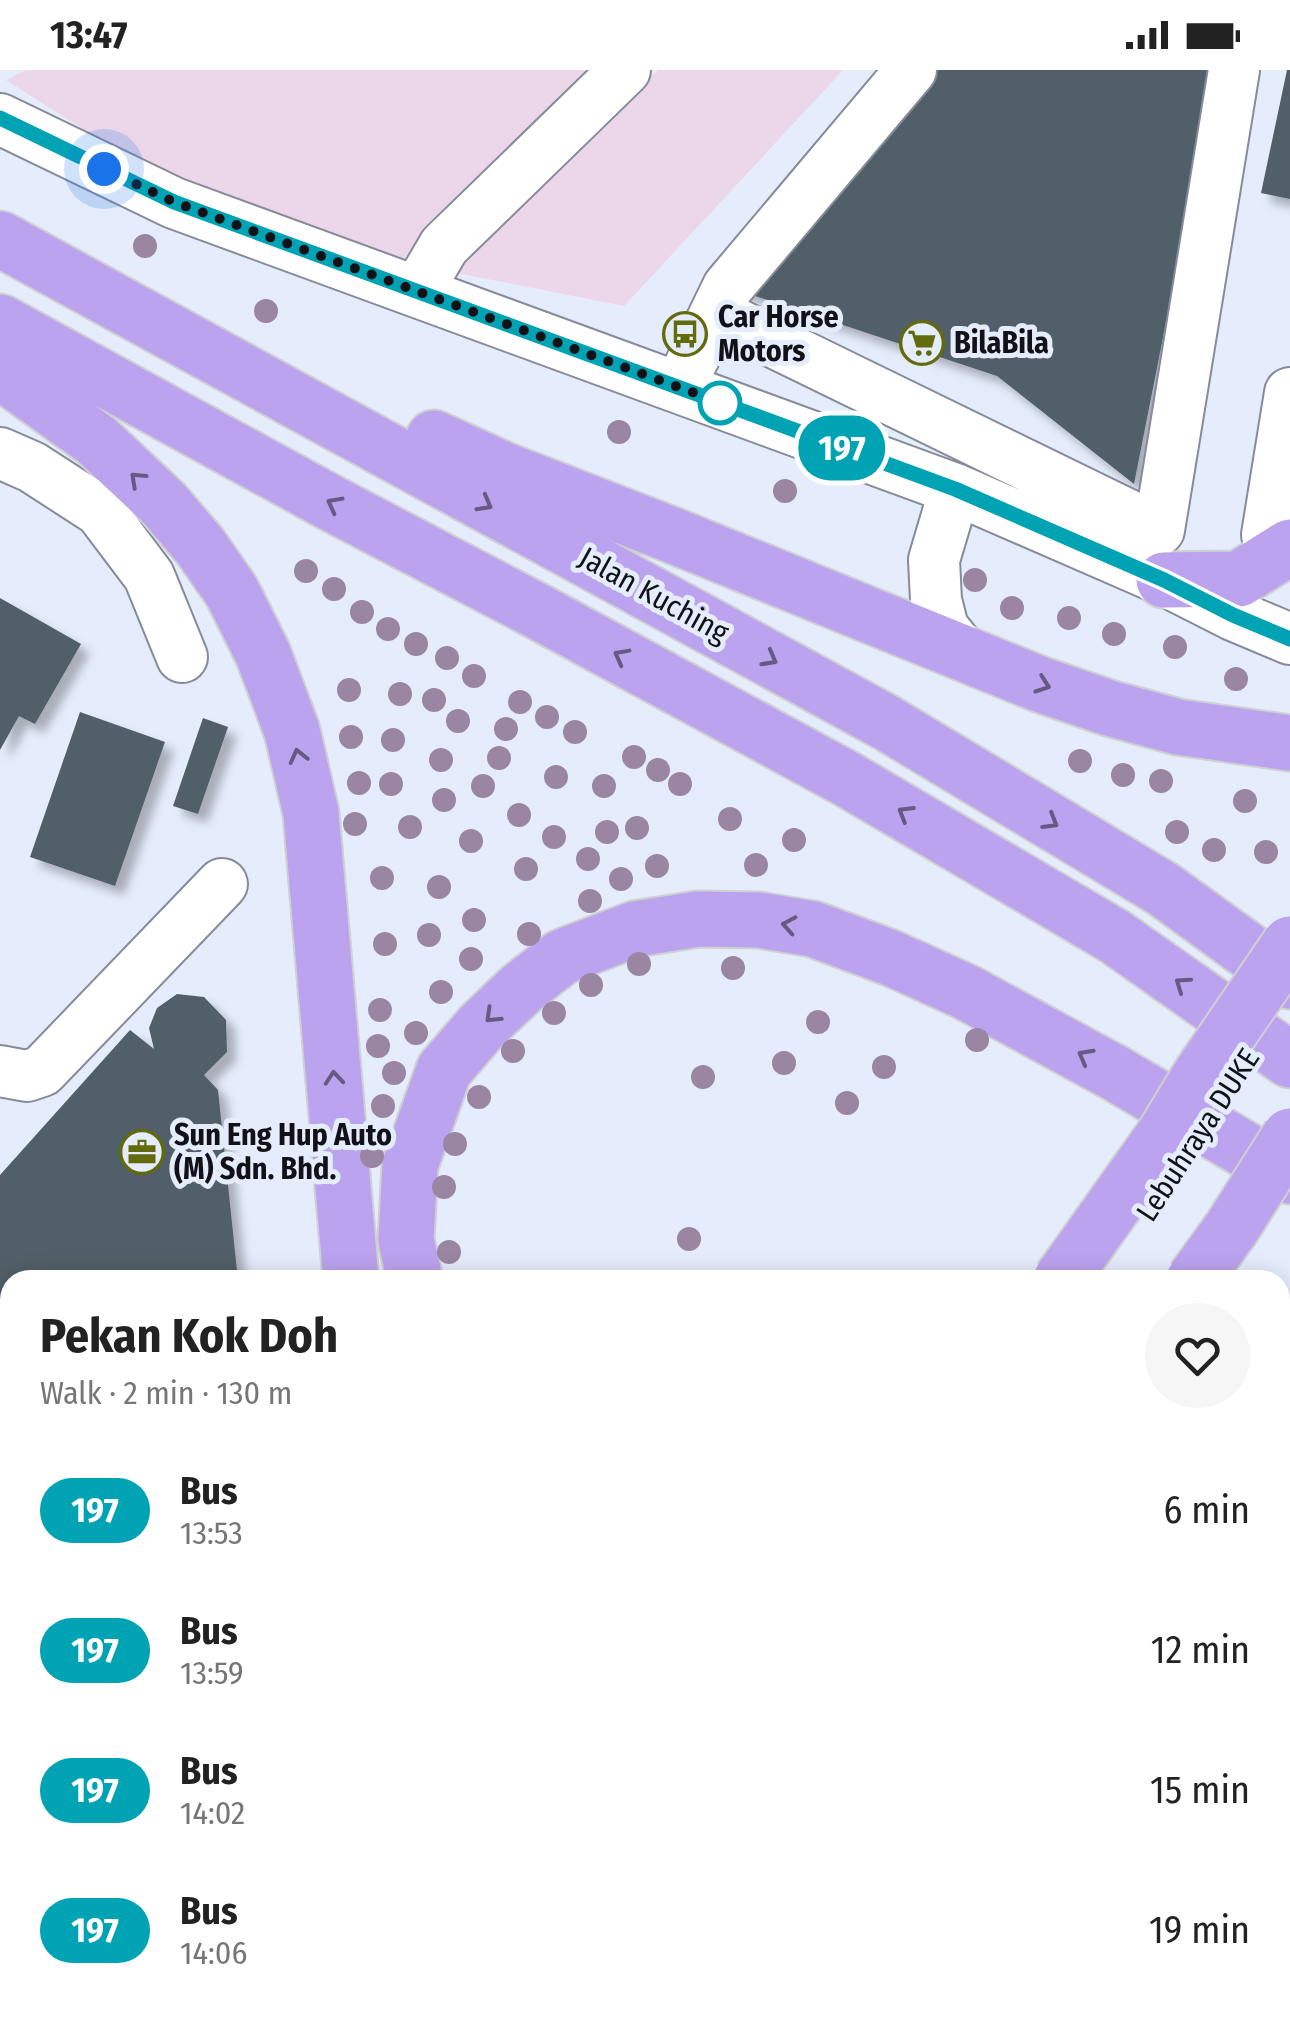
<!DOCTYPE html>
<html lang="en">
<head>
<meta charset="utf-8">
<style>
	:root { --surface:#fff; --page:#f6f6f6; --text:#222; --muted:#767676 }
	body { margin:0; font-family:"Fira Sans Condensed",sans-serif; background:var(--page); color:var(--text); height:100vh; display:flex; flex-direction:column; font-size:38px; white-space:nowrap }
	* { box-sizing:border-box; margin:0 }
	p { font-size:32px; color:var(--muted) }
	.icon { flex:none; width:55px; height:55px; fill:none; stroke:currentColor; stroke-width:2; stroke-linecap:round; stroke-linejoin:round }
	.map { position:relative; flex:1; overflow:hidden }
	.panel { position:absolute; left:0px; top:1200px; width:1290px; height:752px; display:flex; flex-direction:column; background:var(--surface); border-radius:30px 30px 0 0; box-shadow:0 5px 25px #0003 }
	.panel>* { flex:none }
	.badge { padding:0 20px; border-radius:32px; font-size:35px; line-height:65px }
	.you { position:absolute; width:50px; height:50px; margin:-25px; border:8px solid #fff; border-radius:50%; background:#1a73e8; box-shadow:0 0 0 15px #1a73e833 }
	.map>.badge { position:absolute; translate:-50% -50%; box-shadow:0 0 0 5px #fff }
	.round { display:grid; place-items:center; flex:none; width:105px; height:105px; border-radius:52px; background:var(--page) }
	.headline { display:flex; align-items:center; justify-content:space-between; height:170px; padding:0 40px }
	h1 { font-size:48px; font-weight:700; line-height:75px }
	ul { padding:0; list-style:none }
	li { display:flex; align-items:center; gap:30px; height:140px; padding:0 40px }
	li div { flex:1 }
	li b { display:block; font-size:38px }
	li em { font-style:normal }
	li .badge { min-width:110px; font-weight:700; text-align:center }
	.status { display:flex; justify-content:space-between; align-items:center; height:70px; padding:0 50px; background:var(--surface); direction:ltr }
	.status svg { height:28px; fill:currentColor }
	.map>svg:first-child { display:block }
	.green { fill:#ecd6e9 }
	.building { fill:#515e67; filter:url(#shadow) }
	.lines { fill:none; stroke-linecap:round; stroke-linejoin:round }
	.minor-casing { stroke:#868b99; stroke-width:54 }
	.highway-casing { stroke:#cfd0d1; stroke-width:59 }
	.minor { stroke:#fff; stroke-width:50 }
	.highway { stroke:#bca3ef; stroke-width:55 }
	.highway-bridge-casing { stroke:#cfd0d1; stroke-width:59; stroke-linecap:butt }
	.highway-bridge { stroke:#bca3ef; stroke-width:55 }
	.tree { fill:#9a85a3 }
	.oneway { stroke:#665a83 }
	.line-casing { stroke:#fff; stroke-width:22 }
	.line { stroke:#00a3b4; stroke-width:15 }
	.walk { stroke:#101217; stroke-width:10; stroke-dasharray:0 18 }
	.stop-dot { fill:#fff; stroke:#00a3b4; stroke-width:5 }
	.labels { text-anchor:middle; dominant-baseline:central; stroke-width:10; stroke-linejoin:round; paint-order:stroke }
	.poi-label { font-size:30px; font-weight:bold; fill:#101217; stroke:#e5ecfb; text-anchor:start }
	.street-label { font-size:30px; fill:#101217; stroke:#e5ecfb }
</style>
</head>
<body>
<div class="status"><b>13:47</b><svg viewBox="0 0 49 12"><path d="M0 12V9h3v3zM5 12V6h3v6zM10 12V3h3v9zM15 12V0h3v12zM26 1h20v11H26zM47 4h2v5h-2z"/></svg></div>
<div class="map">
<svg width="1290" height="1952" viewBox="0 0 1290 1952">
	<defs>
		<filter id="shadow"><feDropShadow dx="9" dy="9" stdDeviation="5" flood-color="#0004"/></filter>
	</defs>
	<rect width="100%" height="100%" fill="#e5ecfb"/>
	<!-- green -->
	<path class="green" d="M26,0H602L401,191L157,106L6,10Z
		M658,0H843L624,236L452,202Z"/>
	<!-- building -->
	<path class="building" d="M888,0H1216L1134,414L997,306L704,209Z
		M1287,0H1290V129L1261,123Z
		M0,528L81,574L35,654L19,646L0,680Z
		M80,642L165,672L115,816L30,787Z
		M203,648L228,657L198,744L173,736Z
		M177,924L204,927L226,950L227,982L204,1005L218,1020L238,1210H10V1264L0,1275V1105L130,960L154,979L149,958L157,938Z
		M10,1559V1693L0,1686V1573Z
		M1280,1748L1290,1750V1839L1280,1837Z
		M870,1942H1015L1003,1952H858Z"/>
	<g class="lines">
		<!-- minor casing -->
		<g class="minor-casing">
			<path id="minor" d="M0,49L174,133L955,419L1164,510L1233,545L1290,569
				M417,222L444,176L625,0
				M716,244L1159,460L1234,0
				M679,318L728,217L911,0
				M0,383L32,397L100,441L149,506L182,587
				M955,419L934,490L936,530L943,558L964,584
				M1276,487L1267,465L1290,323
				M0,1001L27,1006L42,1001L222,814
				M0,1491L10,1507
				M1280,1722L1290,1724
				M1280,1880L1290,1882
				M52,1952L55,1942
				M784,1952L794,1942
				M1073,1952L1089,1942"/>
		</g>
		<!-- highway casing -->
		<g class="highway-casing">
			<path id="highway" d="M0,169L887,653L1163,819L1290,911
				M0,252L329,432L539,542L847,709L1114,866L1290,990
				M0,301L96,370L164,434L200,476L232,522L263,584L292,661L311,743L351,1210
				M434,368L504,400L672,465L1039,614L1109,638L1178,657L1290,673
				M1164,510L1239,509L1290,477
				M415,1210L406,1170L410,1095L444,1000L482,956L522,918L562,887L635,859L698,849L759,850L813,859L891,888L966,922L1115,1003L1290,1106
				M1280,1480L1290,1479
				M1280,1578H1290
				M367,1952L370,1942
				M516,1952L524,1942
				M603,1952L610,1942
				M695,1952L703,1942"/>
		</g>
		<!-- minor -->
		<use href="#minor" class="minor"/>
		<!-- highway -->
		<use href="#highway" class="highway"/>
		<!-- highway-bridge casing -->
		<g class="highway-bridge-casing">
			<path id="highway-bridge" d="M1061,1210L1164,1065L1201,1004L1290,874
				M1194,1210L1231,1159L1290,1066"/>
		</g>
		<!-- highway-bridge -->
		<use href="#highway-bridge" class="highway-bridge"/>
	</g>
	<!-- trees -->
	<g class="tree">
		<circle cx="145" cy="176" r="12"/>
		<circle cx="266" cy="241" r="12"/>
		<circle cx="619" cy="362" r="12"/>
		<circle cx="785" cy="421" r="12"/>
		<circle cx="306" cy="501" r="12"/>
		<circle cx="975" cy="510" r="12"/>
		<circle cx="334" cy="519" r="12"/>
		<circle cx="1012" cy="538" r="12"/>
		<circle cx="362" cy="542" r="12"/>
		<circle cx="1069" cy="548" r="12"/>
		<circle cx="388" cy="559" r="12"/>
		<circle cx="1114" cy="564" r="12"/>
		<circle cx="416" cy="574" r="12"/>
		<circle cx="1175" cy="577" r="12"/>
		<circle cx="447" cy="588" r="12"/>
		<circle cx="474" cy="606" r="12"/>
		<circle cx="1236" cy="609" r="12"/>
		<circle cx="349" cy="620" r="12"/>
		<circle cx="400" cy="624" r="12"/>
		<circle cx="434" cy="630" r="12"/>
		<circle cx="520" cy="632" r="12"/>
		<circle cx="547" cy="647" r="12"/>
		<circle cx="458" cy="651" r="12"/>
		<circle cx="506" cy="659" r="12"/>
		<circle cx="575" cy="662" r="12"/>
		<circle cx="351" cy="667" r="12"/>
		<circle cx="393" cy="670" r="12"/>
		<circle cx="634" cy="687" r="12"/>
		<circle cx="499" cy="688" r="12"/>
		<circle cx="441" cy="690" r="12"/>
		<circle cx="1080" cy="691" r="12"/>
		<circle cx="658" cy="700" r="12"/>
		<circle cx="1123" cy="705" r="12"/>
		<circle cx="556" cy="707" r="12"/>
		<circle cx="1161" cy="711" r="12"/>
		<circle cx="359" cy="713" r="12"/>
		<circle cx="391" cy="714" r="12"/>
		<circle cx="680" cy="714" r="12"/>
		<circle cx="483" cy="716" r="12"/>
		<circle cx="604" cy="716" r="12"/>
		<circle cx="444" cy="730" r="12"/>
		<circle cx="1245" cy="731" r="12"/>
		<circle cx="519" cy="745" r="12"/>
		<circle cx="730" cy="749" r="12"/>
		<circle cx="355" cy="754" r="12"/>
		<circle cx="410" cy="757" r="12"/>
		<circle cx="637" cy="758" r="12"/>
		<circle cx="607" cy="762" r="12"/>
		<circle cx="1177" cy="762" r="12"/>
		<circle cx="554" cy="767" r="12"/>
		<circle cx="794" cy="770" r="12"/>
		<circle cx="471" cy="771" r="12"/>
		<circle cx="1214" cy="780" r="12"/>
		<circle cx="1266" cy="782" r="12"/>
		<circle cx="588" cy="789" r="12"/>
		<circle cx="756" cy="795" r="12"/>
		<circle cx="657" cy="796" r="12"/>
		<circle cx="526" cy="799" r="12"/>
		<circle cx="382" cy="808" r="12"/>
		<circle cx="621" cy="809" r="12"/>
		<circle cx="439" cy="817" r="12"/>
		<circle cx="590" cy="831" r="12"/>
		<circle cx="474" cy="850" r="12"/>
		<circle cx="529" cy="864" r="12"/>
		<circle cx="429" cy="865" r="12"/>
		<circle cx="385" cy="874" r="12"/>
		<circle cx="471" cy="889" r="12"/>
		<circle cx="639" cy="894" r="12"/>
		<circle cx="733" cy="898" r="12"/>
		<circle cx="591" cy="915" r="12"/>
		<circle cx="441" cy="922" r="12"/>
		<circle cx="380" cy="940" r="12"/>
		<circle cx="554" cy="943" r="12"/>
		<circle cx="818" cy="952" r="12"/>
		<circle cx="416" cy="963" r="12"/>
		<circle cx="977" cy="970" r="12"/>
		<circle cx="378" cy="976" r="12"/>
		<circle cx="513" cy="981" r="12"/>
		<circle cx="784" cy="993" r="12"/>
		<circle cx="884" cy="997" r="12"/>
		<circle cx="394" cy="1003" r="12"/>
		<circle cx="703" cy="1007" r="12"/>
		<circle cx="479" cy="1027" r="12"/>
		<circle cx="847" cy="1033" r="12"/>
		<circle cx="383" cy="1036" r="12"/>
		<circle cx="455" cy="1074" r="12"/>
		<circle cx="372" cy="1086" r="12"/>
		<circle cx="444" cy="1117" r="12"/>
		<circle cx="689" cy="1169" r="12"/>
		<circle cx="449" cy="1182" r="12"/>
	</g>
	<!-- one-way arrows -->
	<defs><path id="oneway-chevron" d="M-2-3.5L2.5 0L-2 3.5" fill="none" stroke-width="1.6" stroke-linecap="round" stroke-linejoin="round" transform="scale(2.5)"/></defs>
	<g class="oneway">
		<use href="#oneway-chevron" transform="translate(137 409) rotate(-137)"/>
		<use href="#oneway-chevron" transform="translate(334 434) rotate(-152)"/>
		<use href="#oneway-chevron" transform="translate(485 434) rotate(29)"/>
		<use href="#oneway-chevron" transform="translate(621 586) rotate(-152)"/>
		<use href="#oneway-chevron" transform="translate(770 589) rotate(29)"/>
		<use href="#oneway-chevron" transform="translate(1043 615) rotate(20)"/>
		<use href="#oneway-chevron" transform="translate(298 686) rotate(-104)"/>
		<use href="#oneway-chevron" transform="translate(905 743) rotate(-149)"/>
		<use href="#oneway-chevron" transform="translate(1051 752) rotate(31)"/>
		<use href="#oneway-chevron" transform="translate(789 855) rotate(-170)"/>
		<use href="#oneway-chevron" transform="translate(1182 914) rotate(-145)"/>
		<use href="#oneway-chevron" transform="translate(492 946) rotate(136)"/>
		<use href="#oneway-chevron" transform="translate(1085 986) rotate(-151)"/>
		<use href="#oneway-chevron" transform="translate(334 1008) rotate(-95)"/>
	</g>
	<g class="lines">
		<!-- line casing -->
		<g class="line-casing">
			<path id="line" d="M0,48L174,132L955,419L1164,510L1233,545L1290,569"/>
		</g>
		<!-- line -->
		<use href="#line" class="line"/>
		<!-- walk -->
		<path class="walk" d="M104,99L174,132L730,336L720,333"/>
	</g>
	<!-- icons -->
	<defs>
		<g id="bus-ring" transform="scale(2.25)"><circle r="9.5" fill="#e5ecfb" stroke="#636a0c" stroke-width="1.5"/><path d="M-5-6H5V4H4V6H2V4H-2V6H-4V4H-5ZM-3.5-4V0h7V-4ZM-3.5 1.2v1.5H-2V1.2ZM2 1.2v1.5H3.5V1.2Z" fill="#636a0c"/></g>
		<g id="supermarket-ring" transform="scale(2.25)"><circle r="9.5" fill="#e5ecfb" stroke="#636a0c" stroke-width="1.5"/><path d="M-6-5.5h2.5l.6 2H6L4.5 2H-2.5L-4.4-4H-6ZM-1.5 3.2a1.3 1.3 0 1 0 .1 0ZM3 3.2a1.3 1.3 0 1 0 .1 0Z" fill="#636a0c"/></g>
		<g id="office-ring" transform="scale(2.25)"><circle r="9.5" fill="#e5ecfb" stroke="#636a0c" stroke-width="1.5"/><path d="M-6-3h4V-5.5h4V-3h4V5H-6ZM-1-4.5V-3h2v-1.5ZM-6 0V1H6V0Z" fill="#636a0c"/></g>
	</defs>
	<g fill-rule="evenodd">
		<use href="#bus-ring" x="685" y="264"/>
		<use href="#supermarket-ring" x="922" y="273"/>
		<use href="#office-ring" x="142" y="1082"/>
	</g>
	<!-- markers -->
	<circle class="stop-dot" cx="720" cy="333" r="20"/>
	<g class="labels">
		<!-- poi labels -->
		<g class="poi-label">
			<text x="718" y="247">Car Horse<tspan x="718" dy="34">Motors</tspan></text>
			<text x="954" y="273">BilaBila</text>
			<text x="174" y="1065">Sun Eng Hup Auto<tspan x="174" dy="34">(M) Sdn. Bhd.</tspan></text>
		</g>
		<!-- street labels -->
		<g class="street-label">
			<text transform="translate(654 525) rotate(29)">Jalan Kuching</text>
			<text transform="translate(1198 1065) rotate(-57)">Lebuhraya DUKE</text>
		</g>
	</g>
</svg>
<div class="you" style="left:104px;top:99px"></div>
<b class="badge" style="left:842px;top:378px;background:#00a3b4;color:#fff">197</b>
<section class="panel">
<div class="headline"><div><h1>Pekan Kok Doh</h1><p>Walk · 2 min · 130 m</p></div><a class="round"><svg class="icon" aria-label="heart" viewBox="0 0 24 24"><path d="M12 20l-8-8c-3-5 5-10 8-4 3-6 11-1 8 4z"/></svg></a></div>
<ul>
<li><span class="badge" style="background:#00a3b4;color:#fff">197</span><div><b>Bus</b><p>13:53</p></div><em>6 min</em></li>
<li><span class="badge" style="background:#00a3b4;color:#fff">197</span><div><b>Bus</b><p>13:59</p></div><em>12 min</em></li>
<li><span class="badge" style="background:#00a3b4;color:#fff">197</span><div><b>Bus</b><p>14:02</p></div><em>15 min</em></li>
<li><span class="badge" style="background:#00a3b4;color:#fff">197</span><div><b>Bus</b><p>14:06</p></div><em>19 min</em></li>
</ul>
</section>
</div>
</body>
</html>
